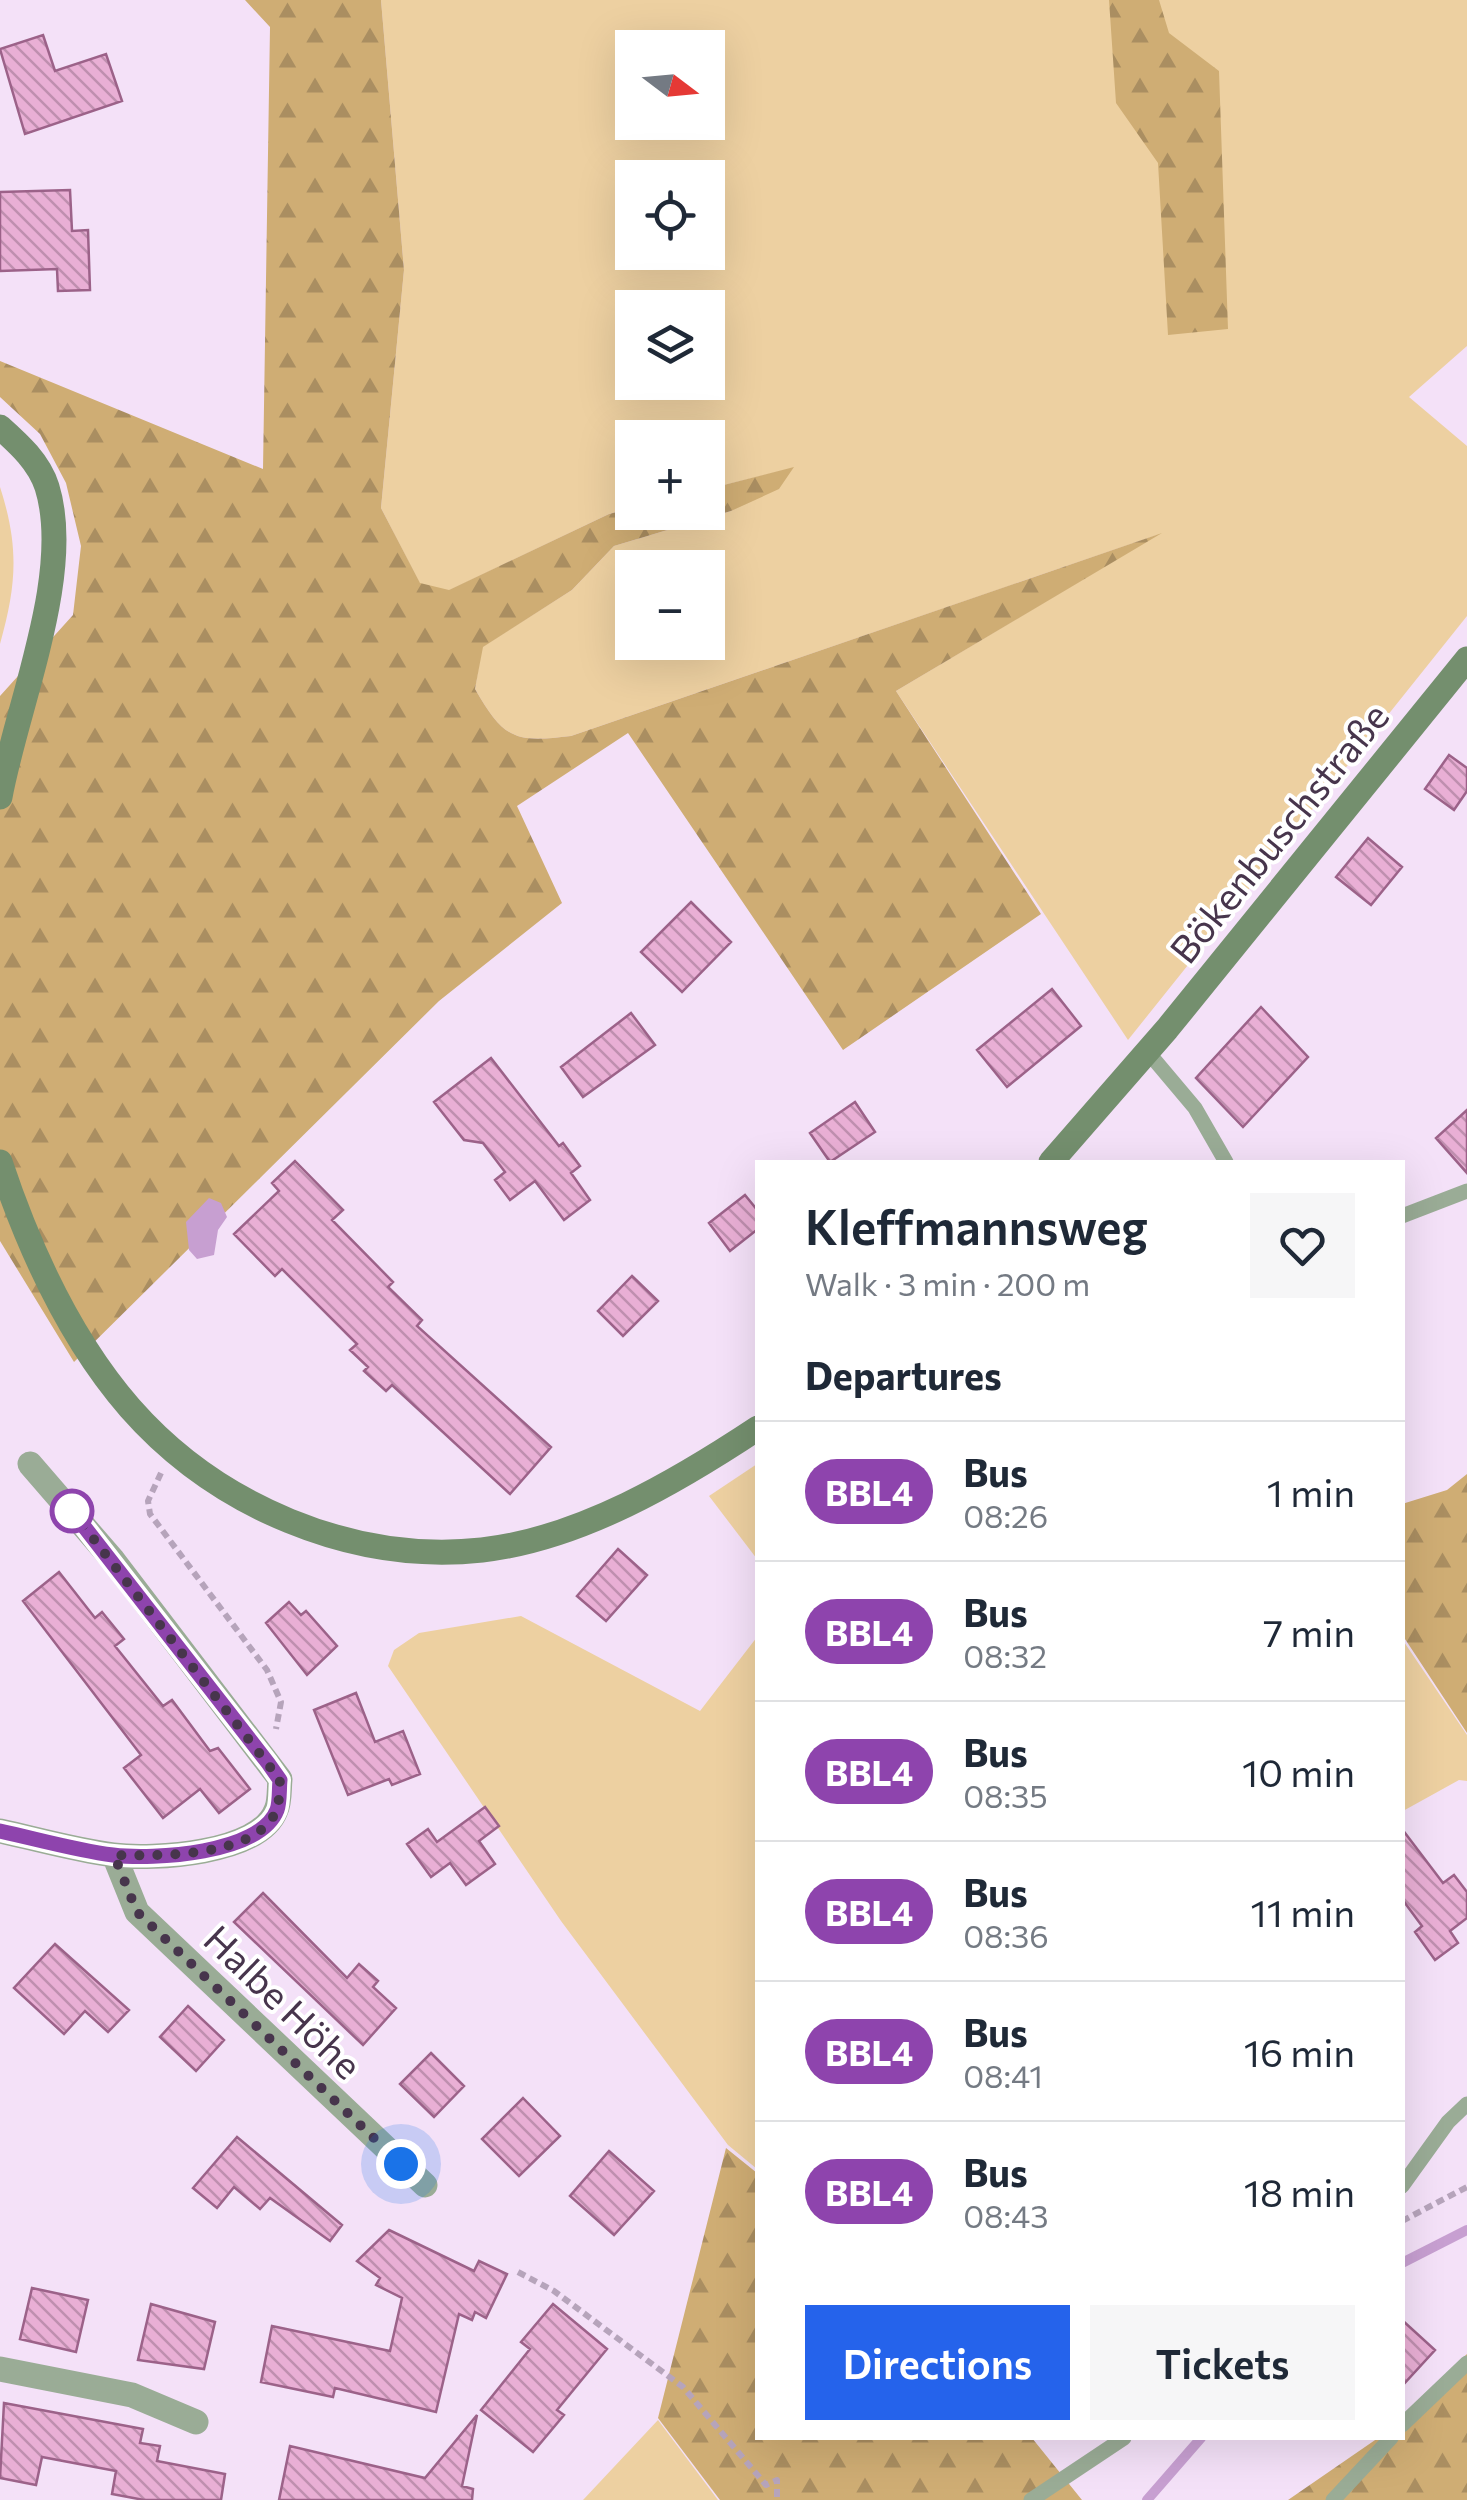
<!DOCTYPE html>
<html lang="en">
<head>
<meta charset="utf-8">
<style>
	:root { --surface:#fff; --page:#f6f6f7; --text:#1f2937; --muted:#747a83; --line:#e0e1e3; --accent:#2563eb }
	body { margin:0; font-family:Commissioner,sans-serif; background:var(--page); color:var(--text); height:100vh; display:flex; flex-direction:column; font-size:38px; white-space:nowrap }
	* { box-sizing:border-box; margin:0 }
	p { font-size:32px; color:var(--muted) }
	.icon { flex:none; width:55px; height:55px; fill:none; stroke:currentColor; stroke-width:2; stroke-linecap:round; stroke-linejoin:round }
	.map { position:relative; flex:1; overflow:hidden }
	.details { position:absolute; left:755px; top:1160px; width:650px; height:1280px; display:flex; flex-direction:column; background:var(--surface); border-radius:0px; box-shadow:0 10px 40px #0002 }
	.details>* { flex:none }
	.badge { padding:0 20px; border-radius:32px; font-size:35px; line-height:65px }
	.needle { width:65px; rotate:106deg }
	.controls { position:absolute; left:615px; top:30px; display:grid; gap:20px }
	.controls a { display:grid; place-items:center; width:110px; height:110px; border-radius:0px; background:var(--surface); box-shadow:0 10px 40px #0002; font-size:50px }
	.you { position:absolute; width:50px; height:50px; margin:-25px; border:8px solid #fff; border-radius:50%; background:#1a73e8; box-shadow:0 0 0 15px #1a73e833 }
	.map>.badge { position:absolute; translate:-50% -50%; box-shadow:0 0 0 5px #fff }
	h2 { padding:0 50px; font-size:38px; line-height:90px }
	.round { display:grid; place-items:center; flex:none; width:105px; height:105px; border-radius:0px; background:var(--page) }
	.headline { display:flex; align-items:center; justify-content:space-between; height:170px; padding:0 50px }
	h1 { font-size:48px; font-weight:600; line-height:75px }
	.primary-button { display:flex; gap:20px; margin-top:auto; padding:20px 50px }
	.primary-button a { flex:1; height:115px; border-radius:0px; background:var(--accent); color:#fff; font-size:40px; font-weight:600; line-height:115px; text-align:center }
	.primary-button a+a { background:var(--page); color:var(--text) }
	ul { padding:0; list-style:none }
	li { display:flex; align-items:center; gap:30px; height:140px; padding:0 50px; border-top:2px solid var(--line) }
	li div { flex:1 }
	li b { display:block; font-size:38px }
	li em { font-style:normal }
	li .badge { min-width:110px; font-weight:700; text-align:center }
	.map>svg:first-child { display:block }
	.green { fill:#edd0a1; fill-rule:evenodd }
	.forest { fill:url(#forest-firs) }
	.water { fill:#c79fd1 }
	.lines { fill:none; stroke-linecap:round; stroke-linejoin:round }
	.stream { stroke:#c79fd1; stroke-width:10 }
	.building { fill:url(#building-back-hatch); stroke:#9c6289; stroke-width:2.5 }
	.path { stroke:#b6a4bb; stroke-width:6; stroke-dasharray:8 5; stroke-linecap:butt }
	.service { stroke:#9aac96; stroke-width:15 }
	.minor { stroke:#9aac96; stroke-width:25 }
	.secondary { stroke:#748f6e; stroke-width:25 }
	.line-casing { stroke:#fff; stroke-width:22 }
	.line { stroke:#8e44ad; stroke-width:15 }
	.walk { stroke:#47354c; stroke-width:10; stroke-dasharray:0 18 }
	.stop-dot { fill:#fff; stroke:#8e44ad; stroke-width:5 }
	.labels { text-anchor:middle; dominant-baseline:central; stroke-width:8; stroke-linejoin:round; paint-order:stroke }
	.street-label { font-size:38px; fill:#47354c; stroke:#fff }
</style>
</head>
<body>
<div class="map">
<svg width="1467" height="2500" viewBox="0 0 1467 2500">
	<defs>
		<pattern id="forest-firs" width="22" height="20" patternUnits="userSpaceOnUse" patternTransform="scale(2.5)"><rect width="22" height="20" fill="#cfad74"/><path d="M5 1l3.5 6h-7zM16 11l3.5 6h-7z" fill="#aa8e61"/></pattern>
		<pattern id="building-back-hatch" width="6" height="6" patternUnits="userSpaceOnUse" patternTransform="scale(2.5)"><rect width="6" height="6" fill="#e9afd5"/><path d="M-1 5l2 2M0 0l6 6M5-1l2 2" fill="none" stroke="#bf8faf"/></pattern>
	</defs>
	<rect width="100%" height="100%" fill="#f4e1f8"/>
	<!-- green -->
	<path class="green" d="M381,0H1467V346L1409,397L1467,446V616L1128,1040L896,691L1157,535L571,736C514,743 504,739 475,689L482,647L572,590L614,546L731,511L793,468L708,489V438H632V508L609,514L448,591L420,584L381,508L404,270ZM632,48H708V122H632ZM632,178H708V252H632ZM632,308H708V382H632ZM632,568H708V642H632Z
		M0,487C19,546 17,584 0,644Z
		M757,1464V1559L709,1496Z
		M521,1616L700,1711L757,1637V2169L728,2145L561,1921L388,1666L394,1650L419,1633Z
		M1402,1639L1467,1735V1781L1459,1780L1403,1811Z
		M658,2420L718,2500H583Z"/>
	<!-- forest -->
	<path class="forest" d="M245,0H381L404,270L381,508L420,583L449,590L609,514L632,508V512H708V489L794,467L779,489L731,511L614,546L572,590L483,647L475,689C504,739 514,743 571,736L1162,533L896,691L1041,914L843,1050L628,733L517,806L562,903L439,1001L74,1362L0,1241V696L73,615L81,546L66,483L40,434L0,397V361L263,469L270,27Z
		M1109,0H1159L1169,33L1219,71L1228,329L1168,335L1158,163L1116,103Z
		M1467,1474V1733L1403,1636L1402,1504L1447,1490Z
		M726,2148L757,2173L758,2438H1032L1082,2500H720L658,2418Z
		M1467,2354V2500H1288L1378,2438H1402L1403,2415Z"/>
	<!-- water -->
	<path class="water" d="M209,1198L221,1203L227,1217L218,1230L214,1255L197,1259L189,1250L186,1222Z"/>
	<g class="lines">
		<!-- stream -->
		<path class="stream" d="M1402,2263L1467,2230
			M1147,2500L1201,2438"/>
	</g>
	<!-- building -->
	<path class="building" d="M43,35L55,71L106,54L122,101L25,134L0,49Z
		M70,190L72,231L88,230L90,290L58,291L57,269L0,271V192Z
		M1449,755L1467,768V791L1454,810L1425,789Z
		M1368,838L1402,867L1371,905L1336,877Z
		M691,902L731,942L682,992L641,952Z
		M1052,989L1081,1026L1007,1087L977,1050Z
		M1261,1007L1308,1057L1243,1127L1196,1078Z
		M631,1013L655,1045L583,1097L561,1067Z
		M491,1058L559,1146L563,1143L580,1166L571,1173L590,1200L564,1220L535,1181L510,1200L495,1180L505,1172L483,1143L464,1140L434,1102Z
		M855,1102L875,1132L830,1162L810,1133Z
		M1467,1110V1173L1436,1138Z
		M295,1161L343,1210L332,1220L393,1282L388,1287L422,1320L417,1326L551,1447L510,1494L392,1385L386,1391L364,1371L368,1367L350,1350L357,1344L282,1269L275,1276L234,1234L279,1191L272,1183Z
		M745,1195L758,1211V1229L730,1251L709,1223Z
		M632,1276L658,1301L623,1336L598,1311Z
		M618,1549L647,1575L606,1621L577,1596Z
		M59,1572L95,1618L102,1612L124,1639L115,1646L163,1706L172,1700L210,1751L218,1748L250,1789L219,1813L200,1789L163,1818L124,1768L141,1755L23,1601Z
		M289,1602L301,1615L306,1611L337,1646L307,1675L266,1623Z
		M356,1693L375,1742L403,1731L420,1774L392,1785L389,1779L348,1795L314,1710Z
		M485,1807L499,1826L479,1841L495,1864L466,1885L450,1863L431,1877L407,1844L428,1829L437,1842Z
		M1402,1829L1443,1883L1454,1875L1467,1892V1918L1450,1931L1458,1943L1435,1960L1415,1932L1422,1926L1402,1899Z
		M263,1893L347,1978L359,1964L378,1981L373,1987L396,2008L363,2045L234,1922Z
		M55,1944L129,2010L108,2032L85,2011L64,2034L14,1988Z
		M188,2006L224,2040L196,2071L160,2037Z
		M431,2053L464,2086L434,2117L400,2084Z
		M523,2098L560,2136L519,2176L482,2139Z
		M237,2137L342,2225L330,2241L270,2198L260,2209L234,2187L217,2208L193,2188Z
		M609,2151L654,2191L614,2235L570,2196Z
		M389,2230L474,2271L479,2261L507,2274L486,2318L475,2312L472,2320L459,2314L436,2412L335,2388L333,2397L261,2382L272,2326L390,2351L402,2298L376,2285L380,2278L357,2261Z
		M32,2288L88,2300L76,2352L20,2339Z
		M151,2304L215,2322L204,2369L138,2360Z
		M553,2304L607,2349L557,2410L564,2415L533,2452L481,2410L530,2349L521,2342Z
		M1402,2320L1435,2350L1402,2386Z
		M4,2403L143,2429L140,2443L160,2446L157,2461L225,2474L221,2500H144L112,2494L116,2471L42,2457L36,2485L0,2478Z
		M477,2415L462,2486L473,2489L472,2500H279L290,2446L425,2478Z"/>
	<g class="lines">
		<!-- path -->
		<path class="path" d="M161,1473L148,1501L150,1514L267,1670L281,1702L276,1729
			M1402,2221L1467,2187
			M518,2272L554,2291L683,2387L766,2485L777,2480V2500"/>
		<!-- service -->
		<path class="service" d="M1147,1051L1195,1108L1226,1162
			M1402,1216L1467,1191
			M1402,2186L1448,2122L1467,2104
			M1402,2425L1467,2363
			M1031,2500L1124,2438
			M1333,2500L1391,2438"/>
		<!-- minor -->
		<path class="minor" d="M0,1831C37,1839 75,1850 113,1855C153,1860 260,1854 276,1810C280,1802 279,1789 280,1779L113,1560L30,1464
			M114,1855L137,1912L425,2185
			M0,2369L132,2395L196,2422"/>
		<!-- secondary -->
		<path class="secondary" d="M0,427C19,444 39,462 47,487C74,574 16,708 0,797
			M0,1162C29,1249 69,1338 130,1408C216,1506 352,1564 482,1550C580,1539 678,1481 758,1428
			M1051,1162L1167,1029L1467,659"/>
	</g>
	<g class="lines">
		<!-- line casing -->
		<g class="line-casing">
			<path id="line" d="M0,1831C37,1839 75,1850 113,1855C153,1860 260,1854 277,1810C280,1802 279,1789 280,1780L268,1763L72,1511"/>
		</g>
		<!-- line -->
		<use href="#line" class="line"/>
		<!-- walk -->
		<path class="walk" d="M72,1511L280,1780C279,1789 280,1803 276,1811C257,1858 156,1856 114,1855L137,1912L401,2164"/>
	</g>
	<!-- markers -->
	<circle class="stop-dot" cx="72" cy="1511" r="20"/>
	<g class="labels">
		<!-- street labels -->
		<g class="street-label">
			<text transform="translate(1278 832) rotate(-51)">Bökenbuschstraße</text>
			<text transform="translate(284 2001) rotate(44)">Halbe Höhe</text>
		</g>
	</g>
</svg>
<div class="controls">
<a><svg class="needle" viewBox="-14 -14 28 28"><path d="M0-13l5 13h-10z" fill="#e53935"/><path d="M0 13l5-13h-10z" fill="#747a83"/></svg></a>
<a><svg class="icon" aria-label="locate" viewBox="0 0 24 24"><circle cx="12" cy="12" r="6"/><path d="M12 2v4M12 18v4M2 12h4M18 12h4"/></svg></a>
<a><svg class="icon" aria-label="layers" viewBox="0 0 24 24"><path d="M12 4l9 5-9 5-9-5zM3 14l9 5 9-5"/></svg></a>
<a>+</a>
<a>−</a>
</div>
<div class="you" style="left:401px;top:2164px"></div>
<section class="details">
<div class="headline"><div><h1>Kleffmannsweg</h1><p>Walk · 3 min · 200 m</p></div><a class="round"><svg class="icon" aria-label="heart" viewBox="0 0 24 24"><path d="M12 20l-8-8c-3-5 5-10 8-4 3-6 11-1 8 4z"/></svg></a></div>
<h2>Departures</h2>
<ul>
<li><span class="badge" style="background:#8e44ad;color:#fff">BBL4</span><div><b>Bus</b><p>08:26</p></div><em>1 min</em></li>
<li><span class="badge" style="background:#8e44ad;color:#fff">BBL4</span><div><b>Bus</b><p>08:32</p></div><em>7 min</em></li>
<li><span class="badge" style="background:#8e44ad;color:#fff">BBL4</span><div><b>Bus</b><p>08:35</p></div><em>10 min</em></li>
<li><span class="badge" style="background:#8e44ad;color:#fff">BBL4</span><div><b>Bus</b><p>08:36</p></div><em>11 min</em></li>
<li><span class="badge" style="background:#8e44ad;color:#fff">BBL4</span><div><b>Bus</b><p>08:41</p></div><em>16 min</em></li>
<li><span class="badge" style="background:#8e44ad;color:#fff">BBL4</span><div><b>Bus</b><p>08:43</p></div><em>18 min</em></li>
</ul>
<div class="primary-button"><a>Directions</a><a>Tickets</a></div>
</section>
</div>
</body>
</html>
